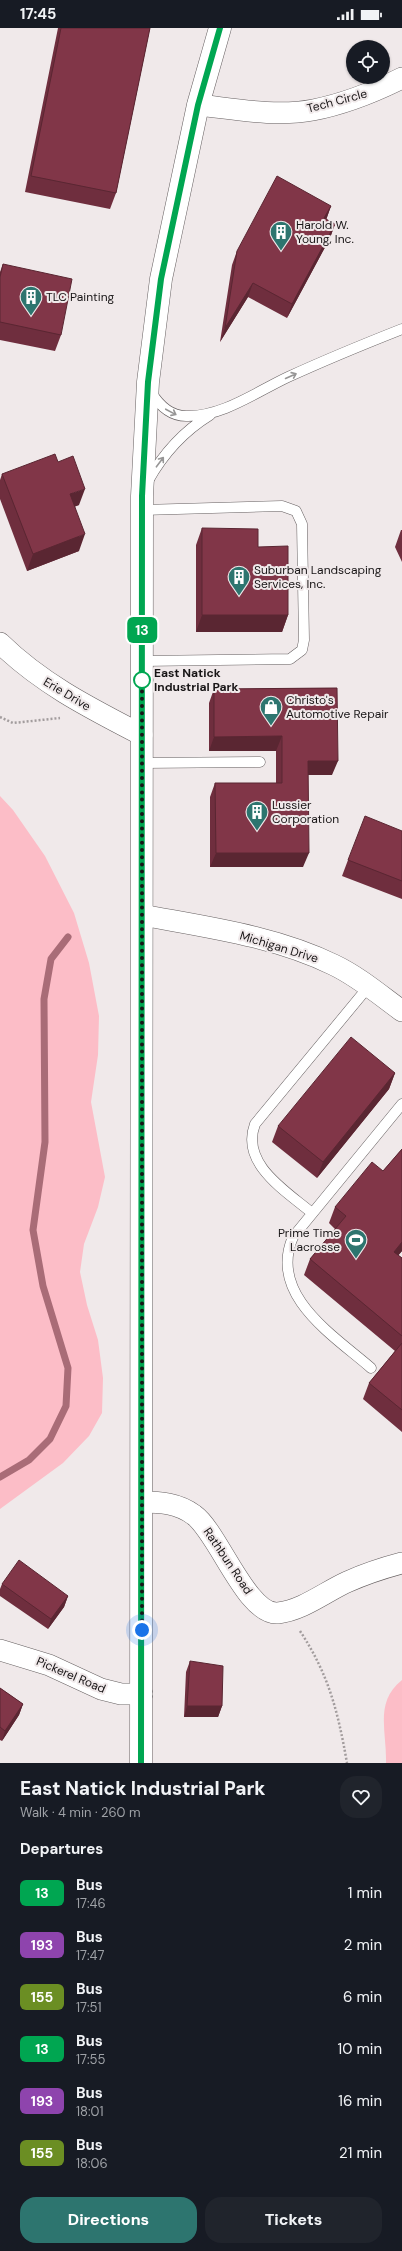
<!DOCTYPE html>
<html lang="en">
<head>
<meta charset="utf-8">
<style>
	:root { --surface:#171b24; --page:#20242c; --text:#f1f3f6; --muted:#9ea1a6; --accent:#2d756f }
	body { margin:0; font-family:"DM Sans",sans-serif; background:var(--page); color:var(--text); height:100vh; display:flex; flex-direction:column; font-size:15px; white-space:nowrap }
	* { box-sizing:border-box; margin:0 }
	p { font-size:13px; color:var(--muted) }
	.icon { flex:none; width:22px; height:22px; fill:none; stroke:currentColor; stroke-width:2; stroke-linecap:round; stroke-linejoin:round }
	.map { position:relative; height:1735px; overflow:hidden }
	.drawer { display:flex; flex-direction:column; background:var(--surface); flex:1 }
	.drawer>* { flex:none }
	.badge { padding:0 8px; border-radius:6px; font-size:14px; line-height:26px }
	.tools { position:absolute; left:346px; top:12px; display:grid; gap:8px }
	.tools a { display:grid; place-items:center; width:44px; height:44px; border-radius:50%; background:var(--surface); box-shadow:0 1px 3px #0004; font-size:20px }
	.you { position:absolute; width:20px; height:20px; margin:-10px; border:3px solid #fff; border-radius:50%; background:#1a73e8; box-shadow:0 0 0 6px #1a73e833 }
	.map>.badge { position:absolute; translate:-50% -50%; box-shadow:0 0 0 2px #fff }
	h2 { padding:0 20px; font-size:15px; line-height:36px }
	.round { display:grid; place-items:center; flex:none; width:42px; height:42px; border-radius:16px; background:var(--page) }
	.headline { display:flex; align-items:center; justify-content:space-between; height:68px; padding:0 20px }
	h1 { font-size:19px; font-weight:800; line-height:30px }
	.button { display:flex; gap:8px; margin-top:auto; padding:8px 20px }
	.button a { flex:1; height:46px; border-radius:16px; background:var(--accent); color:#fff; font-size:16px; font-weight:800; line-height:46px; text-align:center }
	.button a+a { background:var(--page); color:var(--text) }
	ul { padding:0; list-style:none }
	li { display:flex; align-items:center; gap:12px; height:52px; padding:0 20px }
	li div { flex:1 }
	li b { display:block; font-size:15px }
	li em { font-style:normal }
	li .badge { min-width:44px; font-weight:700; text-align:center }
	.status { display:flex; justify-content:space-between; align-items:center; height:28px; padding:0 20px; background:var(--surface); direction:ltr }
	.status svg { height:11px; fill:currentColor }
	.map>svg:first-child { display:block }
	.green { fill:#fcbdc7 }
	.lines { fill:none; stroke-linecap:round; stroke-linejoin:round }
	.stream { stroke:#a96c77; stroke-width:7 }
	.lane-casing { stroke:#666061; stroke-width:11 }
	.street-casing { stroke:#666061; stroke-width:22 }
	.secondary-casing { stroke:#666061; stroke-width:23 }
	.path { stroke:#a29c9d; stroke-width:2.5; stroke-dasharray:2 2; stroke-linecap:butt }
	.lane { stroke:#fff; stroke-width:10 }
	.street { stroke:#fff; stroke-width:21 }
	.secondary { stroke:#fff; stroke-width:22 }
	.wall { fill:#6f2e3e }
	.shaded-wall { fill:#5a2632 }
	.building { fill:#813648; stroke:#5a2632 }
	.oneway { stroke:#979696 }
	.line-casing { stroke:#fff; stroke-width:9 }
	.line { stroke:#00a651; stroke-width:6 }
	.walk { stroke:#181516; stroke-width:4; stroke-dasharray:0 7.2 }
	.stop-dot { fill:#fff; stroke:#00a651; stroke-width:2 }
	.labels { text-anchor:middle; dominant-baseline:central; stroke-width:4; stroke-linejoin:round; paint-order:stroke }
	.street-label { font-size:12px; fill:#181516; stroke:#f0e9ea }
	.poi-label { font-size:12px; fill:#181516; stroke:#f0e9ea; text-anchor:start }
	.stop-label { font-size:12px; font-weight:bold; fill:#181516; stroke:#f0e9ea; text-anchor:start }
</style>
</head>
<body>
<div class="status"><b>17:45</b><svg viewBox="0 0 49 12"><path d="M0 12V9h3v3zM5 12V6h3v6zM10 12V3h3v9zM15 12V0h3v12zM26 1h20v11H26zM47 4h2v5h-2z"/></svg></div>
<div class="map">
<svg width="402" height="1735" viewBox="0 0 402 1735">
	<rect width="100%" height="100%" fill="#f0e9ea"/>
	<!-- green -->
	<path class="green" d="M0,768L13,782L45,828L74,885L89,935L99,988L98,1027L91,1074L105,1149L98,1179L84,1216L80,1244L87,1277L98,1312L103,1350L102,1385L89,1408L63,1435L0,1481Z
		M402,1652V1735H386C387,1704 374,1674 402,1652Z"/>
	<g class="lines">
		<!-- stream -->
		<path class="stream" d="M0,1449L29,1432L50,1411L66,1378L68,1340L43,1258L33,1202L45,1114L44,971L51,931L68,909"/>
		<!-- lane casing -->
		<g class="lane-casing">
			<path id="lane" d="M151,364C159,377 170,388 186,388C222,389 256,364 288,349C325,332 364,316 402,301
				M148,453C163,426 184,403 210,387
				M142,633L290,631L302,622L304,612L302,496L296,483L282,478L142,482
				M142,735L260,734
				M312,1185C286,1163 240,1136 255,1096L369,958
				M371,1340C333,1307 268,1267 293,1209L402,1076"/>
		</g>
		<!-- street casing -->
		<g class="street-casing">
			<path id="street" d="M198,77C235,81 276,89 313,82C344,76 374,64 402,50
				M0,615C42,656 90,680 142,707
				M142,887C206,899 275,908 334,937C359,949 380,967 402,983
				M142,1474C160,1474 178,1475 194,1487C218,1504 247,1588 278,1585C303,1582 325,1564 347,1554C365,1546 383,1540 402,1535
				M0,1622L49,1637L101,1661L121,1666H142"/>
		</g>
		<!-- secondary casing -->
		<g class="secondary-casing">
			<path id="secondary" d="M141,1735L142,468L148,354L161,251L198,77L220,0"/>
		</g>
		<!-- path -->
		<path class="path" d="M0,689L13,695L60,690
			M300,1603C329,1647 338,1684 347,1735"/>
		<!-- lane -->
		<use href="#lane" class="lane"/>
		<!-- street -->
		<use href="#street" class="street"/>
		<!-- secondary -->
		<use href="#secondary" class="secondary"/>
	</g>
	<!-- wall -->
	<path class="wall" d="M58,0H150L116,165L110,181L25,164Z
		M331,178L326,192L335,196L330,210L287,290L248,269L220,314L232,237L237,223Z
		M3,236L61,307L55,323L0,312V244Z
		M58,434L79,477L75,478L79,523L27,543L0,471V452L2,446Z
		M202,500L258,519L288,587L282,604H196V517Z
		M401,502H402V534L395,519Z
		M337,660L332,747H308L303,839H210V769L215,755H276V723H209V675L214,661Z
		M402,803V871L342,848L348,832Z
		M395,1045L389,1061L317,1150L272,1114L278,1098Z
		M402,1121V1223L398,1227L402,1230V1404L363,1371L369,1355L395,1323L304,1247L310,1231L335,1201L329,1195L335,1179L383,1143Z
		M2,1556L68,1568L64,1579L48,1601L0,1568V1561Z
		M190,1633L222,1678L218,1689H184L186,1644Z
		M0,1660L23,1676L19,1687L2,1713L0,1712Z"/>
	<!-- shaded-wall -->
	<path class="shaded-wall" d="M331,178L326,192L324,190Z
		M335,196L330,210L287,290L292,276Z
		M253,255L248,269L220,314L225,300Z
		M85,461L79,477L64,483L70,466Z
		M85,506L79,523L27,543L33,526Z
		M202,587H288L282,604H196Z
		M282,708L276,723H209L214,709Z
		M308,733H338L332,747H303Z
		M216,825H309L303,839H210Z
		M395,1045L389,1061L317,1150L323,1134Z
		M402,1214V1223L388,1240L394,1224Z
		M68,1568L64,1579L48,1601L51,1591Z
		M23,1676L19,1687L2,1713L5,1703Z
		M187,1678H222L218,1689H184Z"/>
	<!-- building -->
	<path class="building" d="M61,0H150L116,165L31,148Z
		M277,148L331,178L324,190L335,196L292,276L253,255L225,300L237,223Z
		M3,236L72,251L61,307L0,294V249Z
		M55,426L58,434L73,428L85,461L70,466L85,506L33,526L2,446Z
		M202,500L258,501V519L288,518V587H202Z
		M337,660L338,733H308L309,825H216L215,755H282V708L214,709V661Z
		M365,788L402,803V853L348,832Z
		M351,1009L395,1045L323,1134L278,1098Z
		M402,1121V1214L394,1224L402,1230V1308L310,1231L346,1188L335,1179L372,1134L383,1143Z
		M402,1315V1382L369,1355Z
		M19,1532L68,1568L51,1591L2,1556Z
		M190,1633L223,1638L222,1678H187Z
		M0,1660L23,1676L5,1703L0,1699Z"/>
	<!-- one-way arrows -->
	<defs><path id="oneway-shaft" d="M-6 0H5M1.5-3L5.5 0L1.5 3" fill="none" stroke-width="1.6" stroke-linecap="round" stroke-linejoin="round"/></defs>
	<g class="oneway">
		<use href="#oneway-shaft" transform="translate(291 348) rotate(-24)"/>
		<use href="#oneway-shaft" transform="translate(171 384) rotate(28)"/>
		<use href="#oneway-shaft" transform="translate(160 434) rotate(-53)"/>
	</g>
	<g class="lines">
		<!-- line casing -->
		<g class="line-casing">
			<path id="line" d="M141,1735L142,468L148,354L161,251L198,77L220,0"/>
		</g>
		<!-- line -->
		<use href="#line" class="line"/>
		<!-- walk -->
		<path class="walk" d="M142,652V647V1602"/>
	</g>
	<!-- icons -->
	<defs>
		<g id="building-pin" transform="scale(1.15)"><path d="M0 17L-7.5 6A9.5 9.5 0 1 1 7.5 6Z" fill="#2d756f" stroke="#f0e9ea"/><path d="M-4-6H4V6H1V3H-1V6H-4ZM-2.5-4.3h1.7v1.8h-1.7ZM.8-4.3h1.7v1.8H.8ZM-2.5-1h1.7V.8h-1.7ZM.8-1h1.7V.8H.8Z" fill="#fff"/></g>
		<g id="shop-pin" transform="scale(1.15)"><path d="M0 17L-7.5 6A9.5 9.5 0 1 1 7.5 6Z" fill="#2d756f" stroke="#f0e9ea"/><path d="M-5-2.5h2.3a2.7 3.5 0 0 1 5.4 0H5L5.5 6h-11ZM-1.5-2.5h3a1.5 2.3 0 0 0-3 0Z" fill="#fff"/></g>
		<g id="stadium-pin" transform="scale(1.15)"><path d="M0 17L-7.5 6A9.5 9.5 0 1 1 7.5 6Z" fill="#2d756f" stroke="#f0e9ea"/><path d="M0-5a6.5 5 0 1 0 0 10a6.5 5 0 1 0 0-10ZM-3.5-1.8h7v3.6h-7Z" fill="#fff"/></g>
	</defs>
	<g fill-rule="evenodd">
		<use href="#building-pin" x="281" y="204"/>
		<use href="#building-pin" x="31" y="269"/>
		<use href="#building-pin" x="239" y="549"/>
		<use href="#shop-pin" x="271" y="679"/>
		<use href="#building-pin" x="257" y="784"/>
		<use href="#stadium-pin" x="356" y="1212"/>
	</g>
	<!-- markers -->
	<circle class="stop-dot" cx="142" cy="652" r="8"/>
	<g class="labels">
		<!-- street labels -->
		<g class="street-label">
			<text transform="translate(337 73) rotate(-15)">Tech Circle</text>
			<text transform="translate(67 666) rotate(31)">Erie Drive</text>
			<text transform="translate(279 919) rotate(17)">Michigan Drive</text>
			<text transform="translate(228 1533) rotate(56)">Rathbun Road</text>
			<text transform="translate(71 1647) rotate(23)">Pickerel Road</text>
		</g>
		<!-- poi labels -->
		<g class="poi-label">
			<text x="296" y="197">Harold W.<tspan x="296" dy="14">Young, Inc.</tspan></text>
			<text x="46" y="269">TLC Painting</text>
			<text x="254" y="542">Suburban Landscaping<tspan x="254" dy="14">Services, Inc.</tspan></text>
			<text x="286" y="672">Christo's<tspan x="286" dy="14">Automotive Repair</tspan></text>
			<text x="272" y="777">Lussier<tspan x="272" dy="14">Corporation</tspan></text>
			<text x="340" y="1205" text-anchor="end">Prime Time<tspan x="340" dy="14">Lacrosse</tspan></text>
		</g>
		<!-- stop labels -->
		<g class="stop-label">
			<text x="154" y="645">East Natick<tspan x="154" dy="14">Industrial Park</tspan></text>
		</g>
	</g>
</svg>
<div class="tools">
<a><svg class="icon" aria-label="locate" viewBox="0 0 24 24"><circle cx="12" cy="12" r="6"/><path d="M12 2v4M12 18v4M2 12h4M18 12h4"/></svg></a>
</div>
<div class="you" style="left:142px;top:1602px"></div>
<b class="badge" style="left:142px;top:602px;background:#00a651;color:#fff">13</b>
</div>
<section class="drawer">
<div class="headline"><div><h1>East Natick Industrial Park</h1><p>Walk · 4 min · 260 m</p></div><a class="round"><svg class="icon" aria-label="heart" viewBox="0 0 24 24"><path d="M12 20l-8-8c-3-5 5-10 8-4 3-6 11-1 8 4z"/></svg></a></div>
<h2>Departures</h2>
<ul>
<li><span class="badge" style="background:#00a651;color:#fff">13</span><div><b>Bus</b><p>17:46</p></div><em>1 min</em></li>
<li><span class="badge" style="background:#8e44ad;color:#fff">193</span><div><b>Bus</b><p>17:47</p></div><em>2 min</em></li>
<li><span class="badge" style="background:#6b8e23;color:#fff">155</span><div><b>Bus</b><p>17:51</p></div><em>6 min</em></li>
<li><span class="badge" style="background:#00a651;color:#fff">13</span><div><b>Bus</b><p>17:55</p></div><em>10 min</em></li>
<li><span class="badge" style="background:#8e44ad;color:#fff">193</span><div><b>Bus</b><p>18:01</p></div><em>16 min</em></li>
<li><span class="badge" style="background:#6b8e23;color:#fff">155</span><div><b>Bus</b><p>18:06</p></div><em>21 min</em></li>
</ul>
<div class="button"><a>Directions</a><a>Tickets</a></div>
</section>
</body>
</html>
